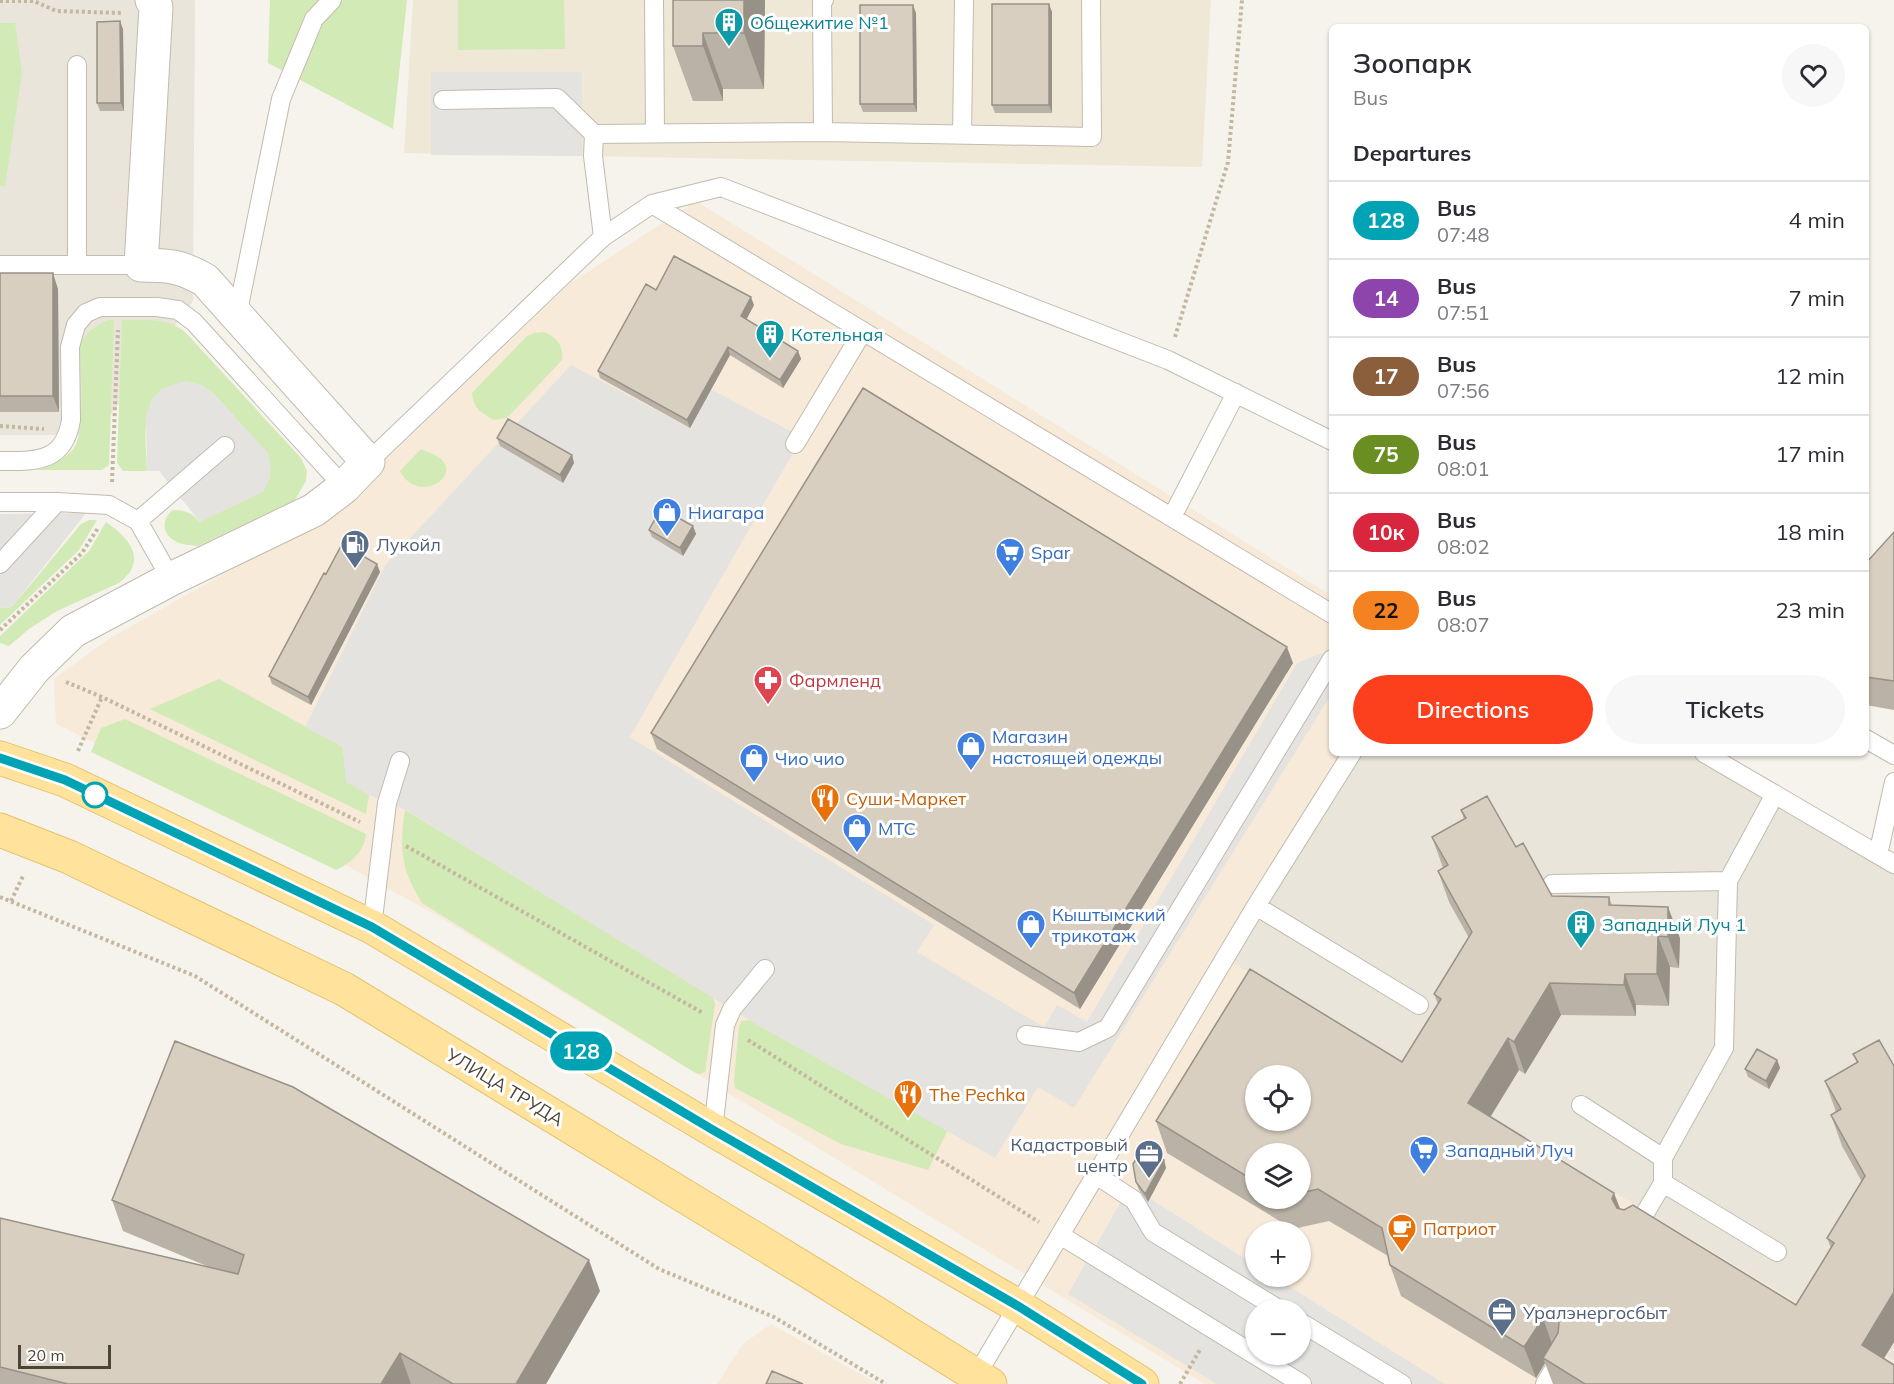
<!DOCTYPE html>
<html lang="en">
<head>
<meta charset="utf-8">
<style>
	:root { --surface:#fff; --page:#f7f7f7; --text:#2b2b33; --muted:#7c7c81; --line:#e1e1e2; --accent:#fc3f1d }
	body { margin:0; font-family:Mulish,sans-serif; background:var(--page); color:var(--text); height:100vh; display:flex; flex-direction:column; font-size:22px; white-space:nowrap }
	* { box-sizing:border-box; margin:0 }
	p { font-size:20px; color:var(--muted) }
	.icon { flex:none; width:33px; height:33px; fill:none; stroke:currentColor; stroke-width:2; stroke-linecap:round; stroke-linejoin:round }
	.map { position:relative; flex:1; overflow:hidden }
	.panel { position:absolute; left:1329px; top:24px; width:540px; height:732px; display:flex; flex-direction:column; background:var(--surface); border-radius:9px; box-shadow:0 2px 4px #0004 }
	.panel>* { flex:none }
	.badge { padding:0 12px; border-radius:20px; font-size:21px; line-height:39px }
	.buttons { position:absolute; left:1245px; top:1065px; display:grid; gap:12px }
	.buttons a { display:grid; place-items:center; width:66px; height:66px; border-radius:50%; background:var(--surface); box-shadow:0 2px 4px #0004; font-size:30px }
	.scale { position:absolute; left:18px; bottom:15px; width:93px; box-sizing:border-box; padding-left:6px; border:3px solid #4b4439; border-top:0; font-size:16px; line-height:21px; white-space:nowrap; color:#4b4439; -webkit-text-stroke:4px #fff; paint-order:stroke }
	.map>.badge { position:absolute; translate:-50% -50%; box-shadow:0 0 0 3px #fff }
	h2 { padding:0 24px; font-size:22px; line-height:54px }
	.round { display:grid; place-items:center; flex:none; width:63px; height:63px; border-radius:32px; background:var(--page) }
	.overview { display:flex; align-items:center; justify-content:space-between; height:102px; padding:0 24px }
	h1 { font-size:28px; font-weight:600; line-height:45px }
	.action { display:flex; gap:12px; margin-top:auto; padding:12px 24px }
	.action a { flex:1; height:69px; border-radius:36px; background:var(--accent); color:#fff; font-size:24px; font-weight:600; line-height:69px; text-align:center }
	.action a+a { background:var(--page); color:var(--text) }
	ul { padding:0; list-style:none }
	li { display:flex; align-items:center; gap:18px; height:78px; padding:0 24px; border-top:2px solid var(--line) }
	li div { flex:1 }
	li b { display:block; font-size:22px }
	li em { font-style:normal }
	li .badge { min-width:66px; font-weight:700; text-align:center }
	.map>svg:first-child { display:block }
	.residential { fill:#eae5da }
	.commercial { fill:#f7ead8; fill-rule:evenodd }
	.education { fill:#efe8d6 }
	.green { fill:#d2eab5 }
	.parking { fill:#e5e3e0; fill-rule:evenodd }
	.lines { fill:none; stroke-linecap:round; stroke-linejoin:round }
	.lane-casing { stroke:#c2bbae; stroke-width:20 }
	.street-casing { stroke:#c2bbae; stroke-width:35 }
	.primary-casing { stroke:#e6c16a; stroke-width:35 }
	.path { stroke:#c4b79f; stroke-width:4; stroke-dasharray:3 3; stroke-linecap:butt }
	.lane { stroke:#fff; stroke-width:18 }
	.street { stroke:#fff; stroke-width:33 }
	.primary { stroke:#ffe39c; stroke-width:33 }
	.wall { fill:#bab2a6; fill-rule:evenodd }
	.shaded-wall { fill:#979187 }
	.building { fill:#d8cfc1; stroke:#979187; stroke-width:1.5; fill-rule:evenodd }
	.line-casing { stroke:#fff; stroke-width:14 }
	.line { stroke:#00a3b4; stroke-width:9 }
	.stop-dot { fill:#fff; stroke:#00a3b4; stroke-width:3 }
	.labels { text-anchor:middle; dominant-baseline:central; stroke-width:6; stroke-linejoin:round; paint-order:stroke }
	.culture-label { font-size:18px; fill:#0d838f; stroke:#fff; text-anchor:start }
	.shop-label { font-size:18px; fill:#366cbe; stroke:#fff; text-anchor:start }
	.service-label { font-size:18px; fill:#4e5e75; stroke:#fff; text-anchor:start }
	.health-label { font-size:18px; fill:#be3a42; stroke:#fff; text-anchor:start }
	.food-label { font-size:18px; fill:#c56008; stroke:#fff; text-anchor:start }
	.street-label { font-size:18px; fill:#4b4439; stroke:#fff }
</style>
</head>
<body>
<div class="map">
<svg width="1894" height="1384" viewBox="0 0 1894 1384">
	<rect width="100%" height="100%" fill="#f6f3ec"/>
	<!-- residential -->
	<path class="residential" d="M0,0H195L193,301L96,435H0Z
		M1352,753H1702L1894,859V1379L1231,962Z"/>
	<!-- commercial -->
	<path class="commercial" d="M696,201L1332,596V753H1352L1232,962L1894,1361V1384H1205L438,916L334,859L56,724L54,679L107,640L331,513L569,284ZM1256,1076H1300V1120H1256ZM1256,1154H1300V1198H1256ZM1256,1232H1300V1276H1256ZM1256,1310H1300V1354H1256Z
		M771,1324L878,1384H717L743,1344Z"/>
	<!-- education -->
	<path class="education" d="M413,0H1211L1202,167L404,153Z"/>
	<!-- green -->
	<path class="green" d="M270,0H407L393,129L268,63Z
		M458,0H564L565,49L458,50Z
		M0,23H15L22,73L5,187L0,185Z
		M108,320H114L109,465L102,470H34C49,467 65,460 74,448C86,430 80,370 80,346C86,332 94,326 108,320Z
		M122,320C145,321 169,316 187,334L301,458L307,471L306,481L295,500L198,546C191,545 181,545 175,541C161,533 162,518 173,510C186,510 192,513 200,522L267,453L212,392L199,384L162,389C140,413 146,440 147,471H123L117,463Z
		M544,332C557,338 564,345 562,360L507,418L494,420C482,413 473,409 472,393L527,336L534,333Z
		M421,449C428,452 437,455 442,460C460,478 417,504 400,471Z
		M89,520H97L79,550L0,625V608L12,607L81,524Z
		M106,522C129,538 149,560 119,583L57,611L29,629L9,646L0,643V636L89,551Z
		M219,679L343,747L346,781L369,795L366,814L150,709Z
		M125,719L366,834C364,852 352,862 336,870L91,752L101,728Z
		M405,810L712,996L715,1004L705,1072L699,1074L694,1072L422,903C401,870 399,848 405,810Z
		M749,1020L948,1130L928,1170L841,1144L735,1088L734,1080L739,1026L742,1021Z"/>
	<!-- parking -->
	<path class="parking" d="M431,72H582V156L431,155Z
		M571,365L688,427L710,389L802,437L630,737L934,925L917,952L1044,1027L1057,1005L1087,1022L1297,663L1332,649V693L1074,1108L1038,1087L995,1158L749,1020L406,810L369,795L346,782L343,747L305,727L386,564Z
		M185,381L199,384L212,392L268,453L271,469L269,481L263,492L200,522L159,471H147L146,416L152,399L161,389Z
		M86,513L12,607L0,608V514Z
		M1130,1186L1255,1265L1256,1276L1274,1277L1445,1384H1217L1068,1294ZM1256,1310H1300V1354H1256Z"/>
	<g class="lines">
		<!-- lane casing -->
		<g class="lane-casing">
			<path id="lane" d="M654,0L655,133
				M77,65V264
				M443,100L557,98L594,134L823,132L1092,137L1091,0
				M823,132L822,2L824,0
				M594,134L593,156L603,237
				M962,135L964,0
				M652,204L1332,614
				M0,265H141
				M237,316L281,99L314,19L332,0
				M795,444L863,331
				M0,461C36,461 64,463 71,420L70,347L76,325L86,313L100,307H157L178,310L194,322L344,487
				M368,462L603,237L652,204L721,187L1168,360L1332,441
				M0,502H57L109,505L138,521L171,579
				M1172,517L1236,393
				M138,521L225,446
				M0,564L57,502
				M1866,739L1894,755
				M1704,753L1894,864
				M1878,855L1894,782
				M1552,884L1728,881
				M1256,906L1419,1005
				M372,927L387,803L400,761
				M1026,1035L1079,1042L1108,1028L1332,659
				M1581,1105L1663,1158
				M713,1130L725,1025L732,1009L765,969
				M1096,1175L1134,1200L1153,1232L1280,1310
				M1663,1183L1777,1252
				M1635,1230L1663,1183V1158L1724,1048L1728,881L1775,794
				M1060,1235L1302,1384
				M1300,1322L1402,1384
				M976,1376L1256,906L1352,753
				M1545,1384L1560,1359"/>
		</g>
		<!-- street casing -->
		<g class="street-casing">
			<path id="street" d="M0,712L34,669L73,631L171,579L314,510L344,487L368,462L205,280C181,266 168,265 141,265L156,7L152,0"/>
		</g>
		<!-- primary casing -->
		<g class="primary-casing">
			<path id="primary" d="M0,758L65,780L372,927L713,1130L1018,1306L1142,1384
				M0,830L69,857L344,989L816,1276L990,1384"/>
		</g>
		<!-- path -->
		<path class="path" d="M0,1H34L56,11L123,13
			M1175,337L1228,162L1242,0
			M0,426L44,429
			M112,482L118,330
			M0,630L82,553L98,528
			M66,682L102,697L360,822
			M78,751L102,697
			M406,846L703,1013
			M0,897L195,976L659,1269L774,1317L886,1384
			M11,901L24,874
			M748,1040L1039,1222
			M1180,1384L1201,1348"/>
		<!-- lane -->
		<use href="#lane" class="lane"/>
		<!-- street -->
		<use href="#street" class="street"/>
		<!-- primary -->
		<use href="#primary" class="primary"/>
	</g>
	<!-- wall -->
	<path class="wall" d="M673,0H765L764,89H723V101H693L673,46Z
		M1052,12V113H995L992,105Z
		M916,13L917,112H863L860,104Z
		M123,29L124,111H100L97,103Z
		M0,273L58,289L59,412H0Z
		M656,290L754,305L746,320L798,351L801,359L783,388L730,355L690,428L600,378L598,371Z
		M497,438L572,455L574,463L563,483L500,446Z
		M693,526L696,534L683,556L652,537L649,530Z
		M1894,532V710L1866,705V563Z
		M380,572L311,705L272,684L269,676L326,574Z
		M1293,663L1080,1009L657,749L651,733Z
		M1461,810L1516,847L1552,896L1609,897L1612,905L1680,938L1679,968L1670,967L1669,1006L1636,1005V1016L1561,1015L1525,1074L1519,1070L1490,1116L1620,1209L1796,1305L1831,1248L1827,1238L1862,1182L1842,1146L1831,1115L1836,1112L1825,1081L1857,1063L1853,1054L1894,1066V1342L1884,1358L1894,1384H1553L1545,1363L1536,1378L1401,1296L1390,1265L1388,1256L1329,1221L1293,1229L1167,1153L1156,1121L1402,1062L1438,1004L1434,994L1469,938L1449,902L1438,871L1443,868L1432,837L1464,819ZM1256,1154H1300V1198H1256Z
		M1777,1060L1780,1068L1769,1089L1748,1077L1745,1069Z
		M1164,1160L1166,1168L1148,1202L1139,1190L1136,1182Z
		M112,1200L600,1291L546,1384H0V1218L209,1267L123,1231Z"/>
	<!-- shaded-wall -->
	<path class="shaded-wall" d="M744,0H765L764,89L744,33Z
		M1049,4L1052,12V113L1049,105Z
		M913,5L916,13L917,112L914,104Z
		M120,21L123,29L124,111L121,103Z
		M703,33L723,89V101L703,46Z
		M53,273L58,289L59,412L53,396Z
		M751,297L754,305L744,324L741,316Z
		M728,347L730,355L690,428L687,420Z
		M798,351L801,359L783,388L780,380Z
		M572,455L574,463L563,483L560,475Z
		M693,526L696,534L683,556L680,548Z
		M377,564L380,572L311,705L308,697Z
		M1287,647L1293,663L1080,1009L1074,993Z
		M1668,907L1680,938L1679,968L1668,937Z
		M1658,936L1670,967L1669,1006L1657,974Z
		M1625,974L1636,1005V1016L1624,985Z
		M1550,983L1561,1015L1525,1074L1514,1042Z
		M1508,1038L1519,1070L1480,1134L1468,1103Z
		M1777,1060L1780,1068L1769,1089L1766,1081Z
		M1164,1160L1166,1168L1148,1202L1145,1194Z
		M1614,1193L1626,1224L1612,1199Z
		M589,1260L600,1291L546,1384H516Z
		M1894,1292V1342L1873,1376L1862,1345Z
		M1543,1318L1554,1350L1543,1358L1545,1363L1536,1378L1524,1347Z
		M400,1353L411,1384H381Z"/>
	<!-- building -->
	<path class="building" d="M673,0H744V33H703V46H673Z
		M992,4H1049V105H992Z
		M860,5H913L914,104H860Z
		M120,21L121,103H97V22Z
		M674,256L751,297L741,316L798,351L780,380L728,347L687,420L598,371L646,284L656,290Z
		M0,273H53V396H0Z
		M863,388L1287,647L1074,993L651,733Z
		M508,419L572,455L560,475L497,438Z
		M661,508L693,526L680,548L649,530Z
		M1894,532V681L1866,677V563Z
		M342,544L377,564L308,697L269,676L324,573L326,574Z
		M1487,796L1516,847L1523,843L1552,896L1609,897V905L1668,907V937L1658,936L1657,974H1625L1624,985L1550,983L1514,1042L1508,1038L1468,1103L1614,1193L1612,1199L1617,1208L1624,1210L1633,1205L1796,1305L1834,1243L1827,1238L1865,1176L1831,1115L1841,1109L1825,1081L1858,1062L1853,1054L1879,1040L1894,1066V1292L1862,1345L1894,1365V1384H1585L1543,1358L1558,1333L1559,1323L1555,1318L1549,1317L1543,1318L1524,1347L1390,1265L1382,1228L1318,1189L1300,1193V1154H1256V1182L1156,1121L1250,969L1402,1062L1441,999L1434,994L1472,932L1438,871L1448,865L1432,837L1466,818L1461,810ZM1256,1076H1300V1120H1256Z
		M175,1041L293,1087L589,1260L516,1384H453L400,1353L381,1384H68L0,1367V1218L238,1274L244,1255L112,1200Z
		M1757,1049L1777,1060L1766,1081L1745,1069Z
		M1143,1148L1164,1160L1145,1194L1136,1182L1133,1164Z
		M772,1371L803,1384H766Z"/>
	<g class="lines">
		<!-- line casing -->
		<g class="line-casing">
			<path id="line" d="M0,758L65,780L372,927L713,1130L1018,1306L1142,1384"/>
		</g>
		<!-- line -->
		<use href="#line" class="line"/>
	</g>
	<!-- icons -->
	<defs>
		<g id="building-pin" transform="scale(1.5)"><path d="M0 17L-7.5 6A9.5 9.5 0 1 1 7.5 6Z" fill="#0f9aa8" stroke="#fff"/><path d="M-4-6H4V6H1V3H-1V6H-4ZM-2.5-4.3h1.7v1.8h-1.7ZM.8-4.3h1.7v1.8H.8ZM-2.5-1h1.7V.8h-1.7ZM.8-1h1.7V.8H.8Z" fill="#fff"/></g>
		<g id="shop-pin" transform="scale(1.5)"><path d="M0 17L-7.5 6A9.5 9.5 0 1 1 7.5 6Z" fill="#3f7fe0" stroke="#fff"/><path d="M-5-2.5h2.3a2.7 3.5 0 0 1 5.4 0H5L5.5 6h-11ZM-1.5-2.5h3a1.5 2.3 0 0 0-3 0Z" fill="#fff"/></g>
		<g id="fuel-pin" transform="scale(1.5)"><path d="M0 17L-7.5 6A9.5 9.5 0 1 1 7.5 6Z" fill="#5c6f8a" stroke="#fff"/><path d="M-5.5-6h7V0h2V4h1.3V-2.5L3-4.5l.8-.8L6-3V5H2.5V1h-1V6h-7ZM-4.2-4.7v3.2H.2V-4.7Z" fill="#fff"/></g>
		<g id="supermarket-pin" transform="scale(1.5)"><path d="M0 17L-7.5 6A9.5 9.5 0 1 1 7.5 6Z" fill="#3f7fe0" stroke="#fff"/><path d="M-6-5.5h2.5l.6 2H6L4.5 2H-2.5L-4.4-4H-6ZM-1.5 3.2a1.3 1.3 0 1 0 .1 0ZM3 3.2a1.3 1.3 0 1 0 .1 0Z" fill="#fff"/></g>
		<g id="pharmacy-pin" transform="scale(1.5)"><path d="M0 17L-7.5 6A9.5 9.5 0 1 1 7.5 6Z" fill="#e0444e" stroke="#fff"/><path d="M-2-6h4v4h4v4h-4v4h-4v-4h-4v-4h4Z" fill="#fff"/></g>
		<g id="restaurant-pin" transform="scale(1.5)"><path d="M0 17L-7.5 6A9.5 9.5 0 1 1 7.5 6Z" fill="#e8710a" stroke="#fff"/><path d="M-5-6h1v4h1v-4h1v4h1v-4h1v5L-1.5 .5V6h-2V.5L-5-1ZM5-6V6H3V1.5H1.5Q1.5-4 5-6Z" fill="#fff"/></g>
		<g id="office-pin" transform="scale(1.5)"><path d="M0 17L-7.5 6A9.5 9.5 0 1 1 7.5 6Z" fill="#5c6f8a" stroke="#fff"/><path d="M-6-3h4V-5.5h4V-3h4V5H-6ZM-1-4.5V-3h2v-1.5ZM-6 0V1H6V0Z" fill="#fff"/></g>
		<g id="cafe-pin" transform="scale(1.5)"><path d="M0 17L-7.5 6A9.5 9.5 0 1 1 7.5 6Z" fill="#e8710a" stroke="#fff"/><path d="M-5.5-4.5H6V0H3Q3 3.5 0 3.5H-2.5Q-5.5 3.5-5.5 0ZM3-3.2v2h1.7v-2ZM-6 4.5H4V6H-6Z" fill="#fff"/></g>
	</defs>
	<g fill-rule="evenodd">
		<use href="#building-pin" x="729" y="22"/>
		<use href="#building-pin" x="770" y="334"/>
		<use href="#shop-pin" x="667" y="512"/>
		<use href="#fuel-pin" x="355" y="544"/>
		<use href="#supermarket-pin" x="1010" y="552"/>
		<use href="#pharmacy-pin" x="768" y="680"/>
		<use href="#shop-pin" x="971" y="746"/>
		<use href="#shop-pin" x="754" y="758"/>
		<use href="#restaurant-pin" x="825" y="798"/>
		<use href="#shop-pin" x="857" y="828"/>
		<use href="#shop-pin" x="1031" y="924"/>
		<use href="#building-pin" x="1581" y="924"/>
		<use href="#restaurant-pin" x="908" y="1094"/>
		<use href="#supermarket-pin" x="1424" y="1150"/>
		<use href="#office-pin" x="1149" y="1154"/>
		<use href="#cafe-pin" x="1402" y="1228"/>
		<use href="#office-pin" x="1502" y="1312"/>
	</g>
	<!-- markers -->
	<circle class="stop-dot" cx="95" cy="795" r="12"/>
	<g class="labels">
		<!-- culture labels -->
		<g class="culture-label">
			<text x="750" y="22">Общежитие №1</text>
			<text x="791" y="334">Котельная</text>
			<text x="1602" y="924">Западный Луч 1</text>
		</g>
		<!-- shop labels -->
		<g class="shop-label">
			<text x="688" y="512">Ниагара</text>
			<text x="1031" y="552">Spar</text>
			<text x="992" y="736">Магазин<tspan x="992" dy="21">настоящей одежды</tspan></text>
			<text x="775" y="758">Чио чио</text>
			<text x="878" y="828">МТС</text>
			<text x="1052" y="914">Кыштымский<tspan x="1052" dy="21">трикотаж</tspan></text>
			<text x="1445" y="1150">Западный Луч</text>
		</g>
		<!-- service labels -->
		<g class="service-label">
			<text x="376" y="544">Лукойл</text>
			<text x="1128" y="1144" text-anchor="end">Кадастровый<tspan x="1128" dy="21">центр</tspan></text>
			<text x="1523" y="1312">Уралэнергосбыт</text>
		</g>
		<!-- health labels -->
		<g class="health-label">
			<text x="789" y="680">Фармленд</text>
		</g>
		<!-- food labels -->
		<g class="food-label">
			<text x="846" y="798">Суши-Маркет</text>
			<text x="929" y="1094">The Pechka</text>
			<text x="1423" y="1228">Патриот</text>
		</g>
		<!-- street labels -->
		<g class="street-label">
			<text transform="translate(505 1087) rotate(31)">УЛИЦА ТРУДА</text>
		</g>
	</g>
</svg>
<div class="buttons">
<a><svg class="icon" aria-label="locate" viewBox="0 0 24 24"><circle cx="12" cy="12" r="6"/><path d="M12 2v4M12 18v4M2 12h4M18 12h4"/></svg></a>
<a><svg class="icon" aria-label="layers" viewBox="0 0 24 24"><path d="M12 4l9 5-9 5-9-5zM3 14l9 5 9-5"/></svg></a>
<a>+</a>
<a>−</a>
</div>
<div class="scale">20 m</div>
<b class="badge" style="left:581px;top:1051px;background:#00a3b4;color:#fff">128</b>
<section class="panel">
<div class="overview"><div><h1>Зоопарк</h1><p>Bus</p></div><a class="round"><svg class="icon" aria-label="heart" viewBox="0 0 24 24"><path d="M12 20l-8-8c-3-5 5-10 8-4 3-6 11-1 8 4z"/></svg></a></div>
<h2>Departures</h2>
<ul>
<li><span class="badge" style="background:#00a3b4;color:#fff">128</span><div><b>Bus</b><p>07:48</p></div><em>4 min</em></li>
<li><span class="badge" style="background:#8e44ad;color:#fff">14</span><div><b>Bus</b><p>07:51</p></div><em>7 min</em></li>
<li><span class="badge" style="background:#8b5e3c;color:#fff">17</span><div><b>Bus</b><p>07:56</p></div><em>12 min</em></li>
<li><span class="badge" style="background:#6b8e23;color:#fff">75</span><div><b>Bus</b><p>08:01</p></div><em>17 min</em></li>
<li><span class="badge" style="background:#d7263d;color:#fff">10к</span><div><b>Bus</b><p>08:02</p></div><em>18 min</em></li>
<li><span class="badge" style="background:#f58220;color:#111">22</span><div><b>Bus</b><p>08:07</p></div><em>23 min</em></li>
</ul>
<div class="action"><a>Directions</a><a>Tickets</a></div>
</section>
</div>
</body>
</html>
